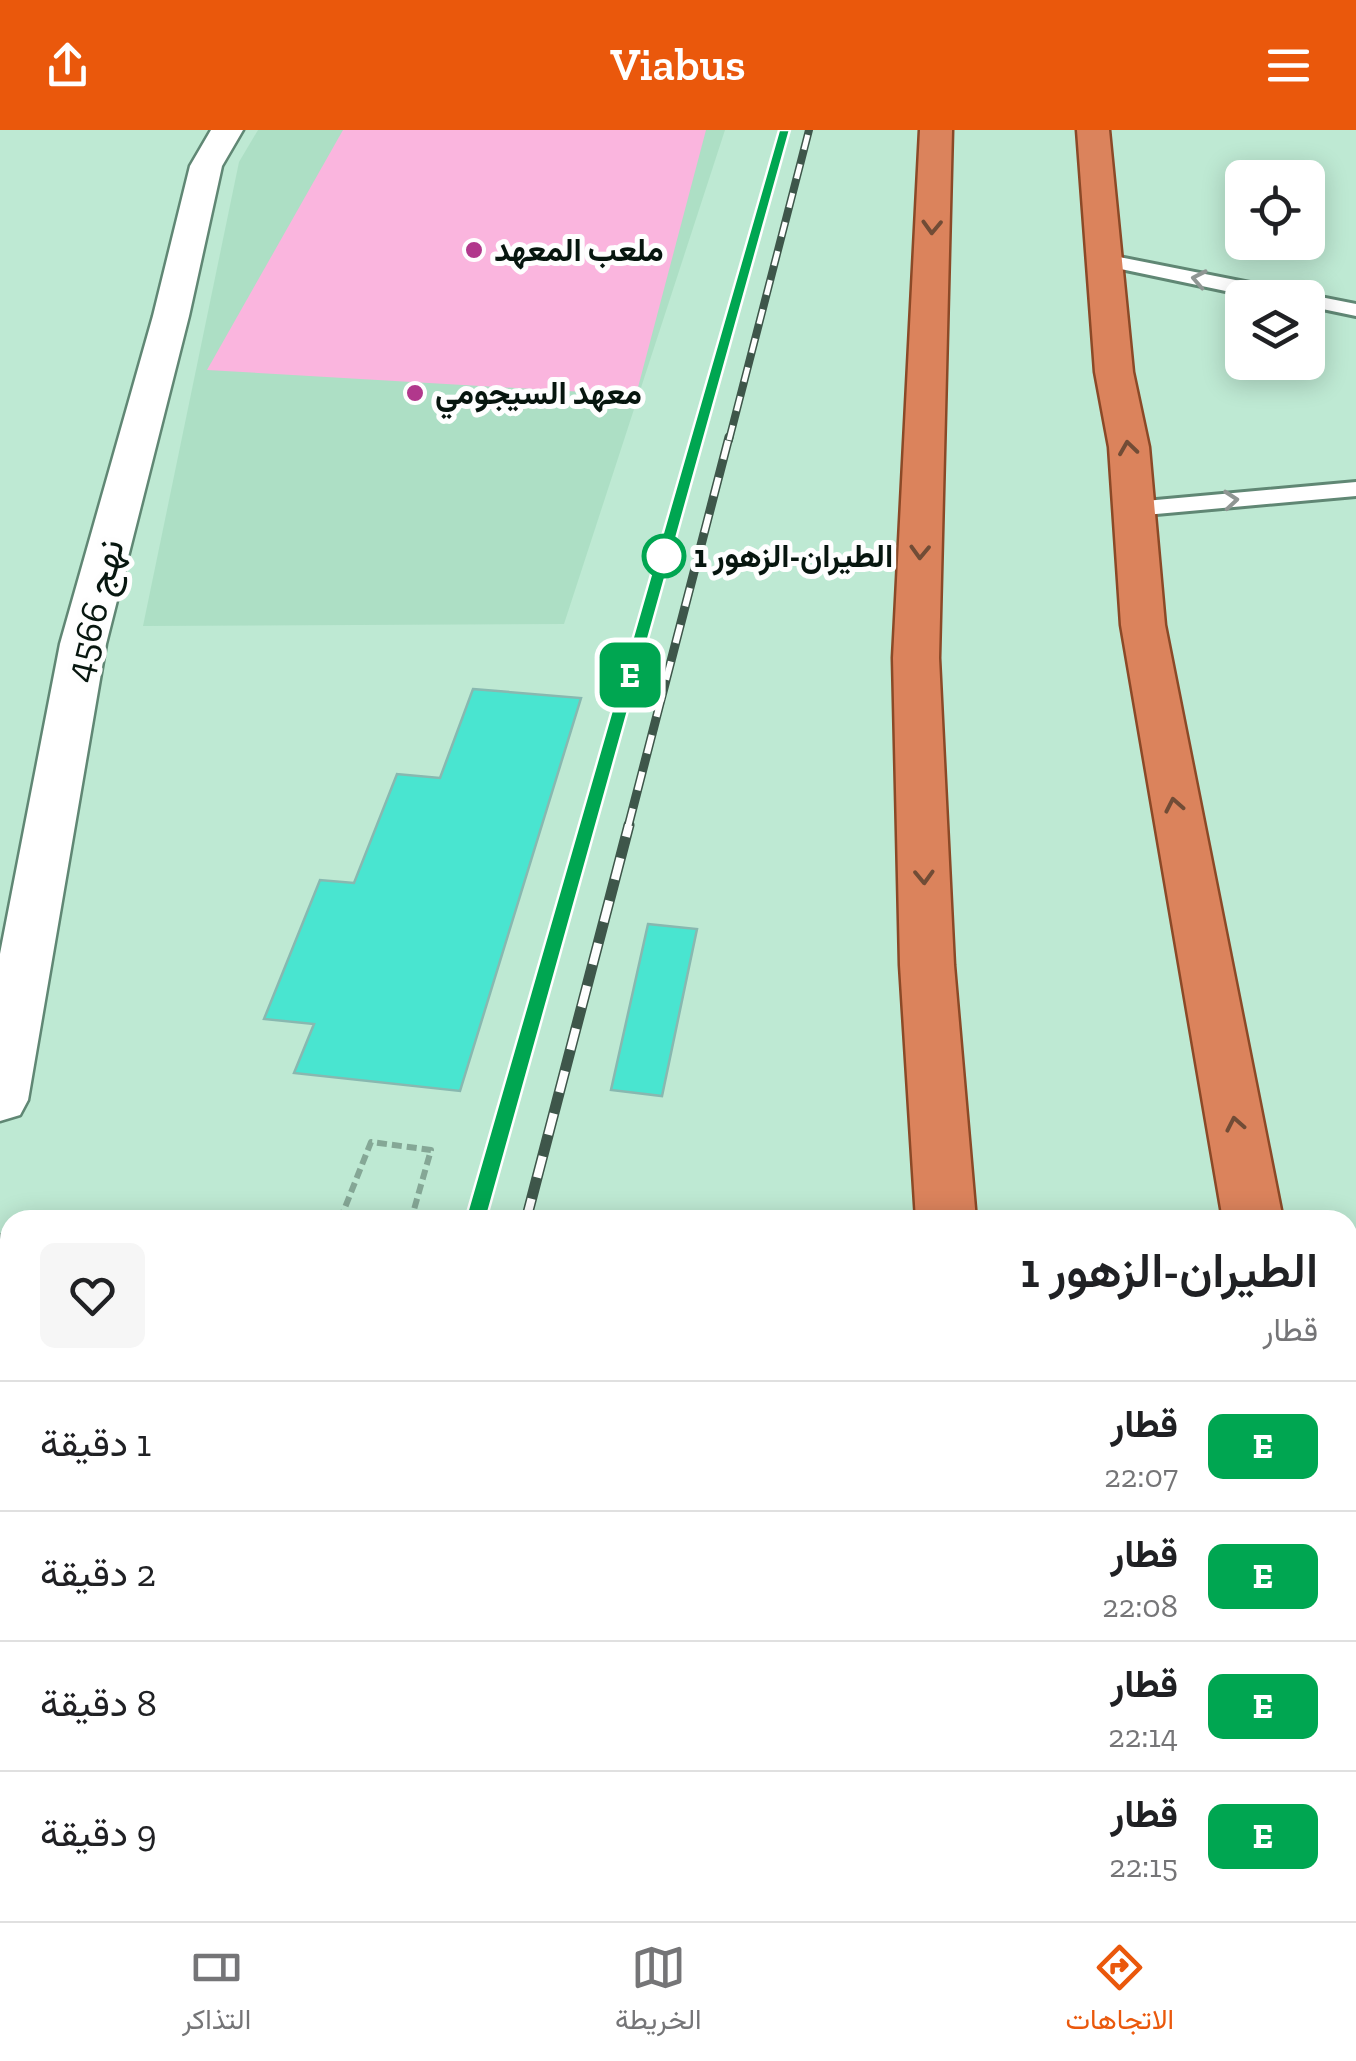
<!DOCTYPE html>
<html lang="ar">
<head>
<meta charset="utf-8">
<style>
	:root { --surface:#fff; --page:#f6f6f6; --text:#202124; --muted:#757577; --line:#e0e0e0; --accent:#ea580c }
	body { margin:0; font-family:"Zilla Slab",Vazirmatn,serif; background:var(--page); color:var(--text); direction:rtl; height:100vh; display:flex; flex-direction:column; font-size:38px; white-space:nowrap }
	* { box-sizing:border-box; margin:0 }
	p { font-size:32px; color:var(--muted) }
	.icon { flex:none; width:55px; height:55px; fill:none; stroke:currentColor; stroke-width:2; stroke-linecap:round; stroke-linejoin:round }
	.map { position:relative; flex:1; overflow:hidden; direction:ltr }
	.drawer { position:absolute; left:0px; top:1080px; width:1358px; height:712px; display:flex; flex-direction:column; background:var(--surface); border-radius:30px 30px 0 0; box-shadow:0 5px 25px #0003; direction:rtl }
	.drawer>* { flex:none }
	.badge { padding:0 20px; border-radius:15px; font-size:35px; line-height:65px }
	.controls { position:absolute; left:1225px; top:30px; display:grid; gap:20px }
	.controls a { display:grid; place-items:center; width:100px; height:100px; border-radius:15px; background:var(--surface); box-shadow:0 5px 25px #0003; font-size:50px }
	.map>.badge { position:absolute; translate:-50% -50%; box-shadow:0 0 0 5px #fff }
	.round { display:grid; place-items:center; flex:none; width:105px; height:105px; border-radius:15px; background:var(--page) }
	.head { display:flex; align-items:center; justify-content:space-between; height:170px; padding:0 40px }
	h1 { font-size:48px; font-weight:600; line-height:75px }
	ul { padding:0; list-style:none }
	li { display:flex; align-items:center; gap:30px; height:130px; padding:0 40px; border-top:2px solid var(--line) }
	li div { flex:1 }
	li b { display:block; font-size:38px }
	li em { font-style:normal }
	li .badge { min-width:110px; font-weight:700; text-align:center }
	header { display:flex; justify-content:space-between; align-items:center; height:130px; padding:0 40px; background:var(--accent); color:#fff; font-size:45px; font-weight:600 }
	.dock { display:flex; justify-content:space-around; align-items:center; height:140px; border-top:2px solid var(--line); background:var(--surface); font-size:28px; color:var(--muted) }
	.dock a { display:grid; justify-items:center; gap:5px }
	.dock .active { color:var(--accent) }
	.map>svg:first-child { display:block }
	.built { fill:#addfc5 }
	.green { fill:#fab5de }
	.building { fill:#49e5d0; stroke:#88b8b0; stroke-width:2.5 }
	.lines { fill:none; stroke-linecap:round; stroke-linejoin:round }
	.service-casing { stroke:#608774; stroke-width:6 }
	.minor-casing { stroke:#608774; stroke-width:5 }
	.trunk-casing { stroke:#8b4927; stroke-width:5 }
	.path-far1 { stroke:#85a796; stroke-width:6; stroke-dasharray:10 5; stroke-linecap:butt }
	.path { stroke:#85a796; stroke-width:8; stroke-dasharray:12 6; stroke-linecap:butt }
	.service { fill:#fff; fill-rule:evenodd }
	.minor { fill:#fff; fill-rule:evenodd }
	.trunk { fill:#db835c; fill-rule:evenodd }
	.rail-far3-casing { stroke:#3e564a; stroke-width:8 }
	.rail-far2-casing { stroke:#3e564a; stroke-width:9 }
	.rail-far1-casing { stroke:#3e564a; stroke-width:11 }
	.rail-casing { stroke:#3e564a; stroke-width:14 }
	.rail-far3 { stroke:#fefefe; stroke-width:5; stroke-dasharray:15; stroke-linecap:butt }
	.rail-far2 { stroke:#fefefe; stroke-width:6; stroke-dasharray:19; stroke-linecap:butt }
	.rail-far1 { stroke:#fefefe; stroke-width:8; stroke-dasharray:22; stroke-linecap:butt }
	.rail { stroke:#fefefe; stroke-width:10; stroke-dasharray:29; stroke-linecap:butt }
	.oneway { stroke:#714c36 }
	.oneway2 { stroke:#8f9693 }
	.line { fill:#00a651; stroke:#fff; stroke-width:2.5 }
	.poi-dot { fill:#b1388c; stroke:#fefefe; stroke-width:4 }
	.stop-dot { fill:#fff; stroke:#00a651; stroke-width:5 }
	.labels { text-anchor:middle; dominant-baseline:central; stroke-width:10; stroke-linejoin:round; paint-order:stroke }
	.far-poi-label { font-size:32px; font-weight:bold; fill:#07160f; stroke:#fefefe; text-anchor:start }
	.far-stop-label { font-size:32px; font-weight:bold; fill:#07160f; stroke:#fefefe; text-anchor:start }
	.street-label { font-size:38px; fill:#07160f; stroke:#fefefe }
</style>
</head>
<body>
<header><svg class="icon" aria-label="menu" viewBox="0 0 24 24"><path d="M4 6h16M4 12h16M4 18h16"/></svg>Viabus<svg class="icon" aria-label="share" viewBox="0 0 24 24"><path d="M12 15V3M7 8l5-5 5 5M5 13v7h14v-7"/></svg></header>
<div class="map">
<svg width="1356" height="1791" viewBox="0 0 1356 1791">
	<rect width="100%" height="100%" fill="#bee9d3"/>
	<!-- built -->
	<path class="built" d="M258,0H725L564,494L143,496L239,32Z"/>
	<!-- green -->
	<path class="green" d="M343,0H706L636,265L207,240Z"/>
	<!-- building -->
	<path class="building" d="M473,559L581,568L460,961L294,943L314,894L264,889L320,750L354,753L397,644L440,648Z
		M648,794L697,799L662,966L611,960Z"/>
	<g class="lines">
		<!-- service casing -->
		<g class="service-casing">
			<path id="service" d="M1104,124L1356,174V186L1308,176V168H1259L1097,134L1094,130Z
				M1356,352V366L1134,386L1122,379L1134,372Z"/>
		</g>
		<!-- minor casing -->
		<g class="minor-casing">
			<path id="minor" d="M211,0H243L222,36L189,186L106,514L28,970L20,985L0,991V824L60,514L153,186L190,36Z"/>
		</g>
		<!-- trunk casing -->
		<g class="trunk-casing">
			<path id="trunk" d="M920,0H952L939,528L954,835L976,1090H916L900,835L893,528Z
				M1077,0H1109L1133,242L1149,317L1165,495L1283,1090H1223L1121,495L1109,317L1095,242Z
				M1348,1551L1356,1554V1660L1348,1657Z
				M965,1782H1043L1044,1791H966Z"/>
		</g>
		<!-- path-far1 -->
		<path class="path-far1" d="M238,1090H262
			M340,1090L371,1012L431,1020L411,1090
			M0,1106L10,1105"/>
		<!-- path -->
		<path class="path" d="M1348,1213L1356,1214
			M1348,1505L1356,1504"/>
		<!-- service -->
		<use href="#service" class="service"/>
		<!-- minor -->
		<use href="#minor" class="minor"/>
		<!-- trunk -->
		<use href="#trunk" class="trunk"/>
		<!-- rail-far3 casing -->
		<g class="rail-far3-casing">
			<path id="rail-far3" d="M696,310L784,0
				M729,310L809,0"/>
		</g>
		<!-- rail-far2 casing -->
		<g class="rail-far2-casing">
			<path id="rail-far2" d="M587,697L697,307
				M628,697L729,307"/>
		</g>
		<!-- rail-far1 casing -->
		<g class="rail-far1-casing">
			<path id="rail-far1" d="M476,1090L588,695
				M526,1090L629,695"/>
		</g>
		<!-- rail casing -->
		<g class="rail-casing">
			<path id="rail" d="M302,1791L304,1782
				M363,1791L365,1782"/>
		</g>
		<!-- rail-far3 -->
		<use href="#rail-far3" class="rail-far3"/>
		<!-- rail-far2 -->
		<use href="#rail-far2" class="rail-far2"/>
		<!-- rail-far1 -->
		<use href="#rail-far1" class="rail-far1"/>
		<!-- rail -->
		<use href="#rail" class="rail"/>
	</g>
	<!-- one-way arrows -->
	<defs><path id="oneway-chevron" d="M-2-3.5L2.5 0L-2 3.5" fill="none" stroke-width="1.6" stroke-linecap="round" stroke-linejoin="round" transform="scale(2.5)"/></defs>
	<g class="oneway">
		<use href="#oneway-chevron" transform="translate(932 97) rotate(92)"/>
		<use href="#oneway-chevron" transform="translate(1128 318) rotate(-98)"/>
		<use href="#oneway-chevron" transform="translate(920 422) rotate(92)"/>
		<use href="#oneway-chevron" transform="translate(1174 675) rotate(-101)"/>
		<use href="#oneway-chevron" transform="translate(924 747) rotate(88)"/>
		<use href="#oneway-chevron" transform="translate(1235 994) rotate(-101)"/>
	</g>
	<g class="oneway2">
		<use href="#oneway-chevron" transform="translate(1199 149) rotate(-169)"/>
		<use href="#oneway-chevron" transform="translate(1231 370) rotate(-5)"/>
	</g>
	<!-- line -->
	<path class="line" d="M779,0H790L486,1090L476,1098L465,1090Z"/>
	<!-- markers -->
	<g class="poi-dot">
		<circle cx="474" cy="120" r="10"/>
		<circle cx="415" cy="263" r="10"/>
	</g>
	<circle class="stop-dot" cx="664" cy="426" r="20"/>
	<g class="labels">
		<!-- far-poi labels -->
		<g class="far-poi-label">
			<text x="494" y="120">ملعب المعهد</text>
			<text x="435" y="263">معهد السيجومي</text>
		</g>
		<!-- far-stop labels -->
		<g class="far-stop-label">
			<text x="694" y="426">الطيران-الزهور 1</text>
		</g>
		<!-- street labels -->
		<g class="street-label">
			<text transform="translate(94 480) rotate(-76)">نهج 4566</text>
		</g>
	</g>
</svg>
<div class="controls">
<a><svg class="icon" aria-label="locate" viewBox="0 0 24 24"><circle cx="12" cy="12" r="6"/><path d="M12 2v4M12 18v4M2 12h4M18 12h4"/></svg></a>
<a><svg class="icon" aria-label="layers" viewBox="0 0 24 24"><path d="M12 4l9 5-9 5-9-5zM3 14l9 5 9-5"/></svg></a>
</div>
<b class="badge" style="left:630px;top:545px;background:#00a651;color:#fff">E</b>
<section class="drawer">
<div class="head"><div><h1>الطيران-الزهور 1</h1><p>قطار</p></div><a class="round"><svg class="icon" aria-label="heart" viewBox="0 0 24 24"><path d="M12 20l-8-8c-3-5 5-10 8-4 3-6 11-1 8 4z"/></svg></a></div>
<ul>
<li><span class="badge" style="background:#00a651;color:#fff">E</span><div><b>قطار</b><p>22:07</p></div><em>1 دقيقة</em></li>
<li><span class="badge" style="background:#00a651;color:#fff">E</span><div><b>قطار</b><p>22:08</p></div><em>2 دقيقة</em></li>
<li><span class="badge" style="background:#00a651;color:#fff">E</span><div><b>قطار</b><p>22:14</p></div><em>8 دقيقة</em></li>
<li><span class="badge" style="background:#00a651;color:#fff">E</span><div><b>قطار</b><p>22:15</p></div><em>9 دقيقة</em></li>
</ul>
</section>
</div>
<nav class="dock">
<a class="active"><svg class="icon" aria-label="directions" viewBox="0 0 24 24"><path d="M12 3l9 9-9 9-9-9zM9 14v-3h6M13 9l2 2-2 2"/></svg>الاتجاهات</a>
<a><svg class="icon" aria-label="map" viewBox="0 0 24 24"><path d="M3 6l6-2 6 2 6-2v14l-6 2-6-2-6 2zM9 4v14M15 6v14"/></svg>الخريطة</a>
<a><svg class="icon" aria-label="tickets" viewBox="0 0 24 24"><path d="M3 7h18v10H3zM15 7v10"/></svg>التذاكر</a>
</nav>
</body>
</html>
